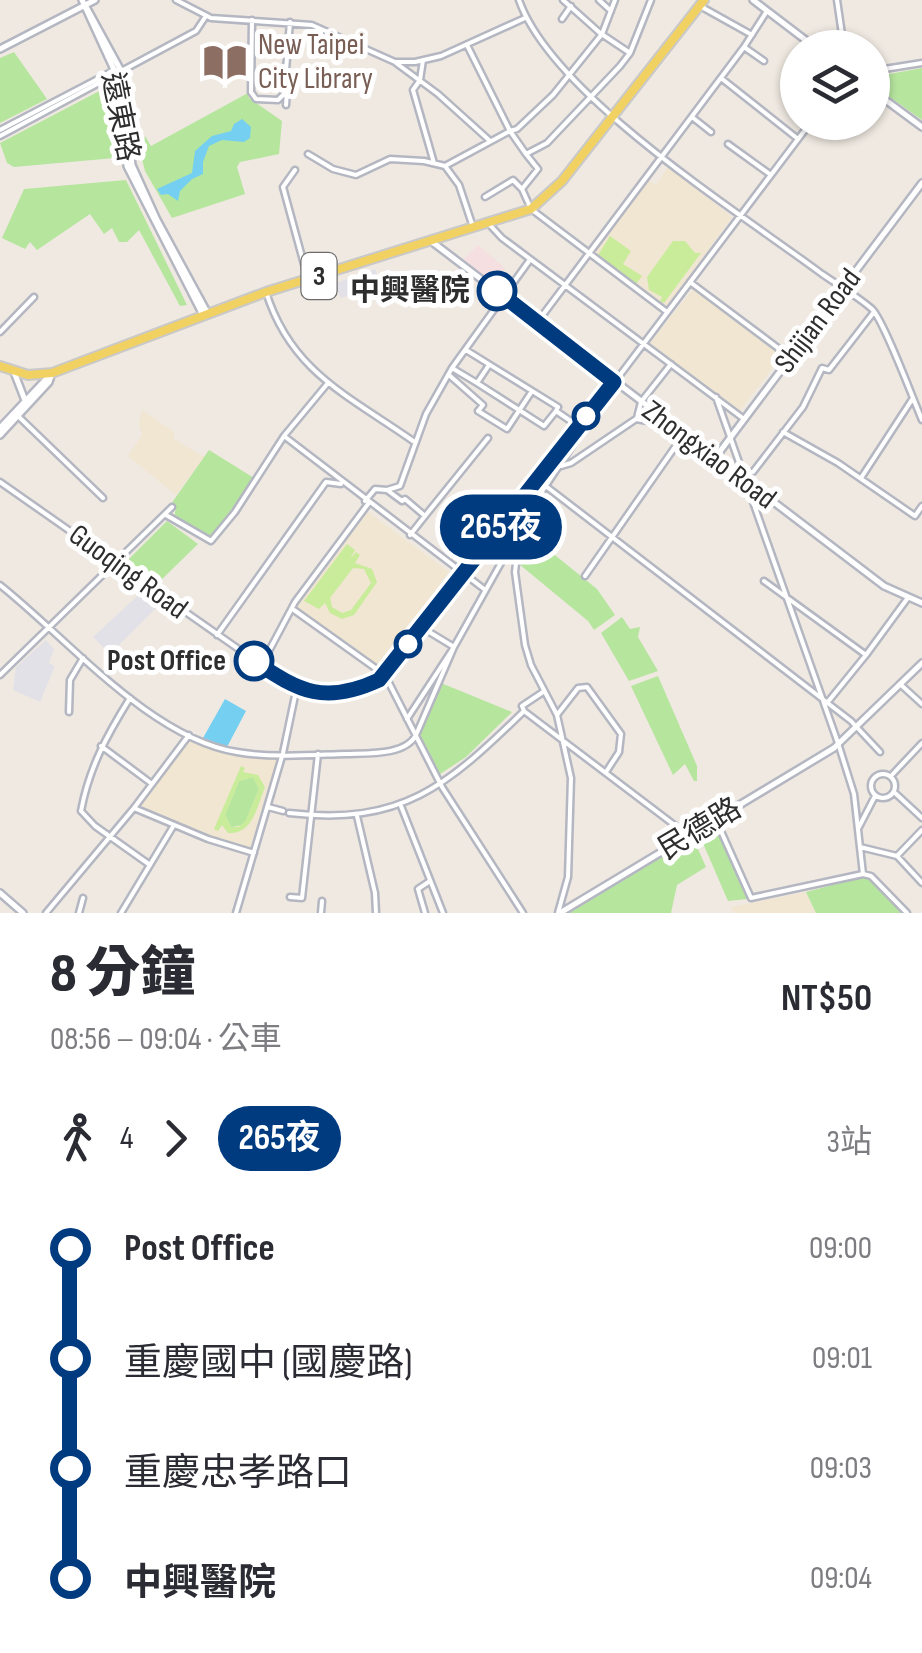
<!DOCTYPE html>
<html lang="zh-TW">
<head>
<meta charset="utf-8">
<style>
	:root { --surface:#fff; --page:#f2f2f3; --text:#2b2b33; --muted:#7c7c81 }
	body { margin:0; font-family:"Sofia Sans Condensed","Noto Sans TC",sans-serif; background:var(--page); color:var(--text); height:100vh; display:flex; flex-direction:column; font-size:38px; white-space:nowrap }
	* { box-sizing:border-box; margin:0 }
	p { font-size:32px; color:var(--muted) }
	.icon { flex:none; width:55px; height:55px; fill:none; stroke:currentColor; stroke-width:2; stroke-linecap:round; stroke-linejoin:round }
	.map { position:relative; height:913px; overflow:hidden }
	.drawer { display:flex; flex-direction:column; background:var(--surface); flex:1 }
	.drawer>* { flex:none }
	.badge { padding:0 20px; border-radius:32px; font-size:35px; line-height:65px }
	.tools { position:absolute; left:780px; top:30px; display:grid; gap:20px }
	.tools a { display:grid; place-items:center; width:110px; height:110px; border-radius:50%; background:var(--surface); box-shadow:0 2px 8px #0004; font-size:50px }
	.map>.badge { position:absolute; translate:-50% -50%; box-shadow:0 0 0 5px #fff }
	.legs { display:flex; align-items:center; gap:15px; height:110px; padding:0 50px; font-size:32px }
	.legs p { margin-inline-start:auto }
	.headline { display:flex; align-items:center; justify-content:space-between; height:170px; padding:0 50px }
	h1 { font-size:55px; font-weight:800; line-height:75px }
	ul { padding:0 50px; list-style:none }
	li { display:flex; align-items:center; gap:35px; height:110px; font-size:38px }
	li i { display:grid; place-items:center; width:15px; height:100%; margin:0 12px; background:currentColor }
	li i::after { content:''; width:25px; height:25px; margin:-12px; border:8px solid; border-radius:50%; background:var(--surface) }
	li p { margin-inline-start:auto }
	li:first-child i { background:linear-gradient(#0000 50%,currentColor 0) }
	li:last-child i { background:linear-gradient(currentColor 50%,#0000 0) }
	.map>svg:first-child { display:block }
	.industrial { fill:#e3e1e8 }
	.education { fill:#f0e6d1 }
	.medical { fill:#f5dfe0 }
	.green { fill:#b6e59e }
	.pitch { fill:#c9ec9a; fill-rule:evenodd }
	.water { fill:#75cff0 }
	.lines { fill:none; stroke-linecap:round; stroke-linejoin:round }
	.minor-casing { stroke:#b4b7c1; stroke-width:9 }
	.tertiary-casing { stroke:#b4b7c1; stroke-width:10 }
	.primary-casing { stroke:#c9c9c9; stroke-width:12 }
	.minor { stroke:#fff; stroke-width:4 }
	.tertiary { stroke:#fff; stroke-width:5 }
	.primary { stroke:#f2d163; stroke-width:8 }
	.line-1-casing { stroke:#fff; stroke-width:22 }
	.line-1 { stroke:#003b80; stroke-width:15 }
	.stop-1-dot { fill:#fff; stroke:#003b80; stroke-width:5 }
	.labels { text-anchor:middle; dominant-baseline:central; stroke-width:10; stroke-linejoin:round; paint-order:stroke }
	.shield { fill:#fff; stroke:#6d6d6d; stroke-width:2.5 }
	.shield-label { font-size:28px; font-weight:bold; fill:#2e2e2e }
	.education-label { font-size:30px; fill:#785e54; stroke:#fff; text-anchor:start }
	.street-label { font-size:30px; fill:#2e2e2e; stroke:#fff }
	.stop-label { font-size:30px; font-weight:bold; fill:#2e2e2e; stroke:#fff; text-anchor:end }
</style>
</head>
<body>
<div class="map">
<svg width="922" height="913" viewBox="0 0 922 913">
	<rect width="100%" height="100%" fill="#efe9e1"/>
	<!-- industrial -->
	<path class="industrial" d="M375,269L382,285L341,298L333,284Z
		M145,589L162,602L110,654L93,637Z
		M46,640L54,649L49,663L55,666L40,702L13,690L16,667Z"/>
	<!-- education -->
	<path class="education" d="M668,167L732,217L666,308L592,254L647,179L656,185Z
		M694,288L782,355L739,412L650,343Z
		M142,410L174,432V439L204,457L176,495L128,456L142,435L139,423Z
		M368,512L449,572L379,666L296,608Z
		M189,740L240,757L277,758L250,848L209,835L140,806Z
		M806,892L816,913H734L731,907Z"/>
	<!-- medical -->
	<path class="medical" d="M478,245L505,268L492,284L461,262Z"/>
	<!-- green -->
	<path class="green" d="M14,52L47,99L0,123V58Z
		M922,68V120L873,85V77Z
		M109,86L115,158L14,167L7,163L0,143Z
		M248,93L249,98L282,121L279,154L240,162L237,167L245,194L172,218L145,171L140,151L145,136L151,146Z
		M126,180L187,305L180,306L139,230L127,242H119L112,228L104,234L90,214L37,250L30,242L25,249L2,238L24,189Z
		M209,450L254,478L210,539L203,541L173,521L176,508L171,504Z
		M167,521L198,544L156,585L126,562Z
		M525,531L597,589L615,615L594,630L588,621L519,564Z
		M622,617L630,629L640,627L638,637L658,671L629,681L601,633Z
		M658,676L697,766V781H694L685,764L673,775L631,686Z
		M441,683L512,712L466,757L440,774L419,733Z
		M253,777L259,789L244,825L231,827L225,815L239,781Z
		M715,826L747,899L728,901L699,834Z
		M693,838L706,867L677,885L671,913H569Z
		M867,876L904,913H816L806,892Z"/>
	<!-- pitch -->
	<path class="pitch" d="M610,236L631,251L623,264L642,276L636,284L598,255Z
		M673,241H685L695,253H701L664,303L660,301L662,297L649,290L647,277Z
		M347,544L355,550L350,559L356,552L360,555L355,563L372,569L377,582L354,615L342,619L330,613L325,603L319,609L304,601ZM353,568L364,569L371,583L351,610L342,613L332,607L330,598Z
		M241,766L245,768L243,772L258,775L265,787C257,806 253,835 228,833L222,825L218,831L214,829ZM253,777L259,789L246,820L239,827H231L225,815L239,781Z"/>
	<!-- water -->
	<path class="water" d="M242,119L251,127L250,138L244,142L222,140L209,146L203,162V174L192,179L180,191L178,201L168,194L161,195L157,189L192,173L195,151L212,136L231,131L234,124Z
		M225,699L246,711L227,747L203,738Z"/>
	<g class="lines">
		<!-- minor casing -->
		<g class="minor-casing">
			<path id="minor" d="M176,0L211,18L312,25L395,62H415L441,56L525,18
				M519,0C552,95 739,212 822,274C838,285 857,296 872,309C884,321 913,399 922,420
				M563,0L600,33L630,53
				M599,0L611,11
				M615,0L602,34L553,95L517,129L510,131L526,154L547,143L620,66L630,53L651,0
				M837,0L844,48
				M700,6L752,35
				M562,19L571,6
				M252,20L251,92L256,99L278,100L284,94L290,22
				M744,47L764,61
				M423,60L420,80L413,90L434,163
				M396,63L438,94L489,140
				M872,71L922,63
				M721,78L798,139
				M286,105L287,92
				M692,117L711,132
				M0,130L115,70
				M0,136L196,31L206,16
				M728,144L771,175
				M308,154L333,169L356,175L390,159L424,161L445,166
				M526,154L538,169L522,189L531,209L667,312
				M445,166L510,131L467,45
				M445,166L459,185L472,224
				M295,170L283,187L308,279
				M485,197L513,180L522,189
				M488,223L502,238L744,419
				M690,282L790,357
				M266,292C291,372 349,396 413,441
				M539,320L744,47L767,11
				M0,332L34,297
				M466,350L558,407L556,411L578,426
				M489,365L477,383L544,426L556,411
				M452,368L477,383
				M449,375L483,405L478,411L507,429L532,391
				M716,397L838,743L854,794L863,874L871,876L907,913
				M18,416L103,498
				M637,418L641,402L671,364
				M783,432L838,463L915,516L922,506
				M284,436L484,589
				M561,466L571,463L636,419L671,425
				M743,472H753L803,407L822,368L829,370L874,312
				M861,478L913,398
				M0,482L287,683C316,699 359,696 385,675L614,383L811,122
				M534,489L547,487L851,721L880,752
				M387,490L400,486L426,414L452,368L529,261
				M537,498L554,462
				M365,501L375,489L387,490L402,501L405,499L425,516L410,535
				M166,515L211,541L235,512L284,436L328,383
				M425,516L488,438
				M520,530L515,572L525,645L531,665L557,715L571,778L568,877L558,913
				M585,576L684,434
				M764,581L866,655L827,703
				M0,585C67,638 150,738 237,752C271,758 311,755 345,754C367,753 405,756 416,735L454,647
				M294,610L385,675L442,787L523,913
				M421,627L454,647
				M217,635L326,482L341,484
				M866,655L907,599
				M261,666L295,602L368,504
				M0,675L172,507
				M900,684L922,704
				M130,698C107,735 89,768 81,811L95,826L150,865
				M524,711L681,830L685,837
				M69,712L70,680L83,658
				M557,715L578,688L587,687L621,734L619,752L606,772
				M407,719L454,647L535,502L606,395
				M101,746L152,784
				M871 786a12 12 0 1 1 24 0a12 12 0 1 1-24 0Z
				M891,776L922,743
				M894,792L922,818
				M401,806L443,913
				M268,807L283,811
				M134,808L208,839L254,853
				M289,813C402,826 447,786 524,711L522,706L543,692
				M357,816L375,893L376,913
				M716,820L751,898L863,874
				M859,827L875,796
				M860,847L897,856L922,883
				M897,856L922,830
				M290,897L302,898L318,754
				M46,913L134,808L189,735
				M79,913L83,898
				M121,913L174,825
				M236,913L283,753L296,691
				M321,913L322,901
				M425,913L418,889L430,881"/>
		</g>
		<!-- tertiary casing -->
		<g class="tertiary-casing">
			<path id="tertiary" d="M82,0L116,74L127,166L203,315
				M753,0L816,48
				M85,5L120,69L132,165L157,220L208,314
				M0,49L95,0
				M872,90L922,127
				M431,241L884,586L922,603
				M14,372L26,403
				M0,428L50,375
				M0,435L49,382L52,373
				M715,458L922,183
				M0,893L23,913
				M560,913L834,748L922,663"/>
		</g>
		<!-- primary casing -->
		<g class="primary-casing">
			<path id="primary" d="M0,366L28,375L52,373L266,292L531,209L562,181L704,0"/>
		</g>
		<!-- minor -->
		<use href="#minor" class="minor"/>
		<!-- tertiary -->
		<use href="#tertiary" class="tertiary"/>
		<!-- primary -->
		<use href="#primary" class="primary"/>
	</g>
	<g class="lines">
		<!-- line-1 casing -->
		<g class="line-1-casing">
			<path id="line-1" d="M254,661C300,692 325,705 379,680L614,382L497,291"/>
		</g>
		<!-- line-1 -->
		<use href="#line-1" class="line-1"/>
	</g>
	<!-- icons -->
	<defs>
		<g id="library-bare" transform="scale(3.45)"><path d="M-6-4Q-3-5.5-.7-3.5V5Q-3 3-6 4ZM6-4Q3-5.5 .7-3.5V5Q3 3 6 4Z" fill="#8d6e63" stroke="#fff" stroke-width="2.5" paint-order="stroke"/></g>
	</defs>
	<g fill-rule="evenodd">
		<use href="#library-bare" x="225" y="62"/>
	</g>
	<!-- markers -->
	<g class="stop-1-dot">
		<circle cx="497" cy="291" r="18"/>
		<circle cx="586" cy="416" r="12"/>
		<circle cx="408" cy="644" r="12"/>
		<circle cx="254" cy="661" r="18"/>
	</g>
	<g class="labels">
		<!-- shield labels -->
		<rect class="shield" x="301.5" y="253" width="35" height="46" rx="8"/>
		<g class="shield-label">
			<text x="319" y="276">3</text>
		</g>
		<!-- education labels -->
		<g class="education-label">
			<text x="258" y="45">New Taipei<tspan x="258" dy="34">City Library</tspan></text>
		</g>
		<!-- street labels -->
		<g class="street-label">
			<text transform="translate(120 117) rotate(79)">遠東路</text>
			<text transform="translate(818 321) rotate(-53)">Shijian Road</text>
			<text transform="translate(709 455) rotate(37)">Zhongxiao Road</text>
			<text transform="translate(128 572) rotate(36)">Guoqing Road</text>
			<text transform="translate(700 829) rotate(-31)">民德路</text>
		</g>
		<!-- stop labels -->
		<g class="stop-label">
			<text x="470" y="291">中興醫院</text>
			<text x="226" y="661">Post Office</text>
		</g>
	</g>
</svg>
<div class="tools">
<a><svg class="icon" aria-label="layers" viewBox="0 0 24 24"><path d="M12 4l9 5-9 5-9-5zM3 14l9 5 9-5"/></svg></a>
</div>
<b class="badge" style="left:501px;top:527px;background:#003b80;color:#fff">265夜</b>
</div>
<section class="drawer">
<div class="headline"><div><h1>8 分鐘</h1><p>08:56 – 09:04 · 公車</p></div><b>NT$50</b></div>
<div class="legs"><svg class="icon" aria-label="walk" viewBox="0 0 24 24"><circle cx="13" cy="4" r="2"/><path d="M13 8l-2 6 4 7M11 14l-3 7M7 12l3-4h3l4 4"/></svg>4<svg class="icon" aria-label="forward" viewBox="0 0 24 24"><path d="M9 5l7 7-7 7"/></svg><b class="badge" style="background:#003b80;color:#fff">265夜</b><p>3站</p></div>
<ul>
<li><i style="color:#003b80"></i><b>Post Office</b><p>09:00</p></li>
<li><i style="color:#003b80"></i><span>重慶國中 (國慶路)</span><p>09:01</p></li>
<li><i style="color:#003b80"></i><span>重慶忠孝路口</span><p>09:03</p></li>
<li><i style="color:#003b80"></i><b>中興醫院</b><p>09:04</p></li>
</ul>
</section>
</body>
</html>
